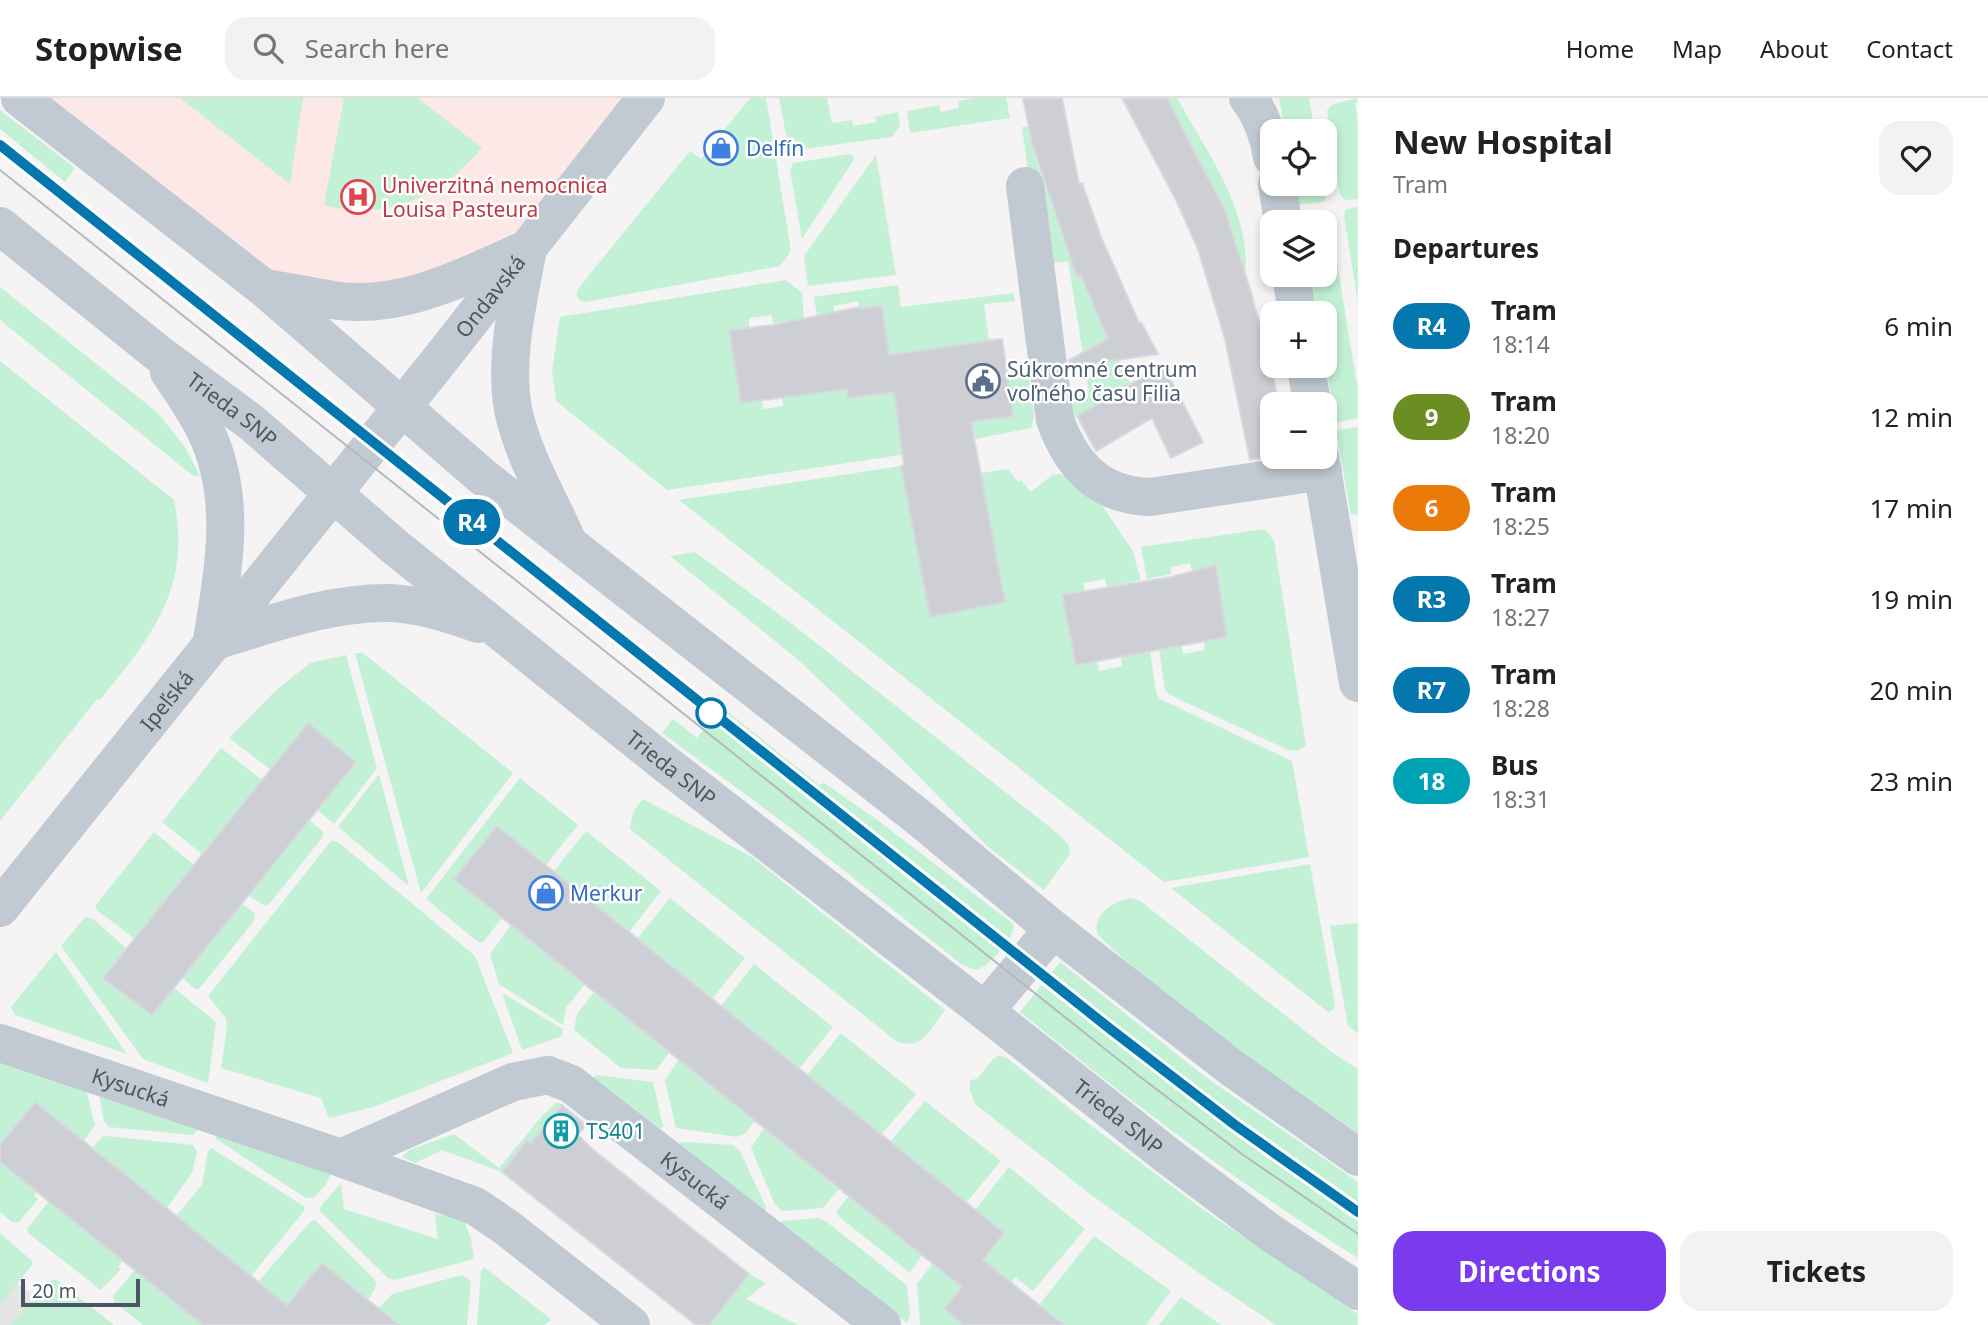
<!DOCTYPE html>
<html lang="en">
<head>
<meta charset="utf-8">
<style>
	:root { --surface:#fff; --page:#f2f2f2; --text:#222; --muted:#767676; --line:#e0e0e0; --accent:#7c3aed }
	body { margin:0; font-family:"Noto Sans",sans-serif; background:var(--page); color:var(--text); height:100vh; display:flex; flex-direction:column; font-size:26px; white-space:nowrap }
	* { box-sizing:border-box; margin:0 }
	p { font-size:23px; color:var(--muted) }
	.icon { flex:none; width:38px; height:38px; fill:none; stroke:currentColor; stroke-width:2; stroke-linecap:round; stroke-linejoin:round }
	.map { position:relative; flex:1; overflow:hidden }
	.side { display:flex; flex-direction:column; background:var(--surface); width:630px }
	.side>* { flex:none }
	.badge { padding:0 14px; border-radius:23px; font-size:24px; line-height:46px }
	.controls { position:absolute; left:1260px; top:21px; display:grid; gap:14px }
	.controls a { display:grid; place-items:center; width:77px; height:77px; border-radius:14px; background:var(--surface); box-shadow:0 4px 10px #0003; font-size:35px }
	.scale { position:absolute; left:21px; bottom:18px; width:119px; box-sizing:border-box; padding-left:7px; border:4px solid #4a5661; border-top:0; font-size:19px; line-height:24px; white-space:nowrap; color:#4a5661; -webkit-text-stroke:5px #fff; paint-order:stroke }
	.map>.badge { position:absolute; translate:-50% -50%; box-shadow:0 0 0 4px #fff }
	h2 { padding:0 35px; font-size:26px; line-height:63px }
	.round { display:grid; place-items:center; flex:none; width:74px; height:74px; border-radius:21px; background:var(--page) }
	.headline { display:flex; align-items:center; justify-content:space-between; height:119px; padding:0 35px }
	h1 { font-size:33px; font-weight:700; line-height:52px }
	.action { display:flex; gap:14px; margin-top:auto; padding:14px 35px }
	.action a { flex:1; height:80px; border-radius:21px; background:var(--accent); color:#fff; font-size:28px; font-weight:700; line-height:80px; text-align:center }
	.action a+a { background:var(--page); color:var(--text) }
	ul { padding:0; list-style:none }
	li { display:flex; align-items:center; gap:21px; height:91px; padding:0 35px }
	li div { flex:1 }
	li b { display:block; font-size:26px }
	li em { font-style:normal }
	li .badge { min-width:77px; font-weight:700; text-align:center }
	header { display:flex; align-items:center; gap:42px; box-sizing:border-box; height:98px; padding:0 35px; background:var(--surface); border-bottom:2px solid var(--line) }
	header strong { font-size:33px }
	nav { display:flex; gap:38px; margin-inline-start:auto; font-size:24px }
	.search { width:490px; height:63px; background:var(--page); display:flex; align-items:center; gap:18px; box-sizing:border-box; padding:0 24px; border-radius:21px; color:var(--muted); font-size:26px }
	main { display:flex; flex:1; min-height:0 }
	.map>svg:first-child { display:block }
	.education { fill:#e6e4e5 }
	.medical { fill:#fce8e6 }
	.green { fill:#c3f1d5 }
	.building { fill:#cdcfd5; stroke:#d7d9de; stroke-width:2 }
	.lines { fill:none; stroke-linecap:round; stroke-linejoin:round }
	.minor { stroke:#c1cad2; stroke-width:38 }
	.tram { stroke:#b5b8bd; stroke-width:2 }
	.line-casing { stroke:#fff; stroke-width:16 }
	.line { stroke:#0377ae; stroke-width:10 }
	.stop-dot { fill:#fff; stroke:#0377ae; stroke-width:3.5 }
	.labels { text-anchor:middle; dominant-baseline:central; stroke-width:5; stroke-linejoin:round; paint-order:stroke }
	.shop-label { font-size:21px; fill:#366cbe; stroke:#fff; text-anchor:start }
	.health-label { font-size:21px; fill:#be3a42; stroke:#fff; text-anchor:start }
	.street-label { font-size:21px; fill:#4a5661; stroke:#fff }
	.service-label { font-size:21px; fill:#4e5e75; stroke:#fff; text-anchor:start }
	.culture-label { font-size:21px; fill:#0d838f; stroke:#fff; text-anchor:start }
</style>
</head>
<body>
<header>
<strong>Stopwise</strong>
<div class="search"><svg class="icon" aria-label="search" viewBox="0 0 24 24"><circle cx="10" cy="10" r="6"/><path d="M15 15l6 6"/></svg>Search here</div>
<nav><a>Home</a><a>Map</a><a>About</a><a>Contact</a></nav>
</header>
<main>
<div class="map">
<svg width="1358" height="1227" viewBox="0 0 1358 1227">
	<rect width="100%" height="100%" fill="#f5f3f3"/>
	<!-- education -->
	<path class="education" d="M0,1160L9,1179L38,1201L86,1227H0Z"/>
	<!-- medical -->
	<path class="medical" d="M20,0H646L527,151L464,179L264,190Z"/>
	<!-- green -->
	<path class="green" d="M180,0H303L290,86L185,4Z
		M344,0H418L482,50C441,98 388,124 324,107Z
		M750,0H766L791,153L780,168L585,204L579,202L576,196L581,187L690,53L701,61Z
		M779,0H827L832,25L852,22L853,28L876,24L875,19L898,14L900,27L892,39L797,52L788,46Z
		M974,0H1006L1010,20L910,35L907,13L939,7L941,14L959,10L958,3Z
		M1167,0H1177C1206,53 1252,114 1245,176L1227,116Z
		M1279,0H1309L1315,33H1285Z
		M1357,0L1358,4L1355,5L1358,24V101L1345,102L1340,97L1327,13L1331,7Z
		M0,12L75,70L65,84L0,31Z
		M1022,29H1029L1035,59L1061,132L1108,241L1131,286L1068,323L1063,299L1089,294L1068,163L1041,167Z
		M850,56L855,60L802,141L790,72L793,65Z
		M876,57L896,177L808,188L804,158Z
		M1294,86H1324L1325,102L1322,104L1298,107Z
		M1358,109V205L1344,117L1346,111Z
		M1323,113L1328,116L1330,122L1358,293V320L1335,325L1325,261V215H1317L1310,177H1325V124H1302L1300,116Z
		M786,182L802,195L804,221L773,225L772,217L749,220V229L729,232L741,304L762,302L763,311L783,308L782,300L847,291L848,300L893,285L907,356L667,392L556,303L552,272L560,219Z
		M898,187L901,209L1013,195L1015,203L984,206L989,243L889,257L882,208L860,211L858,203L834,208V216L817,218L814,199Z
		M0,189L158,315L185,349L200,378L192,377L0,222Z
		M0,263L174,402C192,490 152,538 100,602L97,601L0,723Z
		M1028,275L1034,317L1031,330L955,345L952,327L1012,318L1007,278Z
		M1358,329V416L1351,417L1336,332Z
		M901,368L930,519L1005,504L981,375L1008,371L1018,384L1021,382L1031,394L1052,377L1060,376L1091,391L1133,453L1141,482L1107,489L1105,481L1083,485L1085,493L1063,498L1076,567L1097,563L1099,573L1122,568L1121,559L1150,553L1156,594L1160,601L1292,663L1309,759L1164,784L679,402Z
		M1257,432H1266L1274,443L1306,648L1296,653L1288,652L1168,596L1165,591L1159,551L1181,547L1183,556L1205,552L1204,543L1227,538L1216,468L1192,473L1190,465L1171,469V476L1147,481L1141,449Z
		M695,454L792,526L1056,734L1068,746L1070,756L1044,792L988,749L879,638L796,560L670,458Z
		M355,555H363L513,675L421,795Z
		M346,557L377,670L334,726L316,711L356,663L308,625L271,672L229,640L275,593L310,565Z
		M722,609L819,687L824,685L876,721L1012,825L1014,829C1011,843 990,868 976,872L961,866L791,730L662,635L673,621L697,640Z
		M221,650L262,682L202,756L162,724Z
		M379,676L409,788L338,729Z
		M520,680L578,727L546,767L497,728L454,781L502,820L483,844H478L426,801Z
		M643,701L752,759L945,912C931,930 922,954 896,943L630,731L633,714Z
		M308,721L323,734L322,740L270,805L265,808L248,797Z
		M586,733L661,793L629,834L554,773Z
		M154,734L194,767L135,841L98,813L95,808Z
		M331,743L338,744L475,858L513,955L373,1009L329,1020L321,1000L221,970L227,929L226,920L208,898Z
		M1310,766L1335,907L1333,912L1328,914L1171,790Z
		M670,800L745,860L712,901L638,840Z
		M1130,800L1139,802L1333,955L1358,971V1035C1269,973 1177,913 1098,837C1090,818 1114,803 1130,800Z
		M241,805L255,816L254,823L199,891H195L182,879Z
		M85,819L92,820L127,851L104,880L152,917L174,890L216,924L208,985L143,961L61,848Z
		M1358,825V935L1348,928L1330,828Z
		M511,827L585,886L566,910L563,927L499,886L490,856Z
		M56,854L127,956L15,917L11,909Z
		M1060,864L1207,980L1358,1084V1160C1239,1086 1128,1002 1020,914Z
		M754,866L833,929L799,971L721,908Z
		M594,894L670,954L656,972L621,970L574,932L577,916Z
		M502,895L563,931L562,938L522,952Z
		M841,935L916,996L881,1037L807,977Z
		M999,957L1007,960L1085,1023L1205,1113L1358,1216V1227H1276L1203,1178L1090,1096L975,1006L970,993V982L977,981L992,962Z
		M0,961L86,991L95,1027L83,1044L35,1005L0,1047Z
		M679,961L755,1022L746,1035L737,1039L676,1030L665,982Z
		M596,977L653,984L663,1028L661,1031L594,980Z
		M99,995L200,1030L192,1037L109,1029L104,1023Z
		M925,1003L1001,1063L966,1105L890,1044Z
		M557,1004L562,1007L531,1045L526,1042L502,1074L442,1052L415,1065L402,1059L409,1052L454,1036L499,1070L542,1018Z
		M764,1030L839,1091L823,1110L783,1113L775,1107L751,1050Z
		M215,1035L331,1075L327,1085L314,1100H306L216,1041Z
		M106,1038L193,1047L197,1054L192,1075L166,1111L92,1050L102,1039Z
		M683,1044L733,1047L740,1053L766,1109L765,1114L679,1046Z
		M211,1050L304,1108V1113L251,1178L176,1118L202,1087L208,1053Z
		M0,1064L37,1093L34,1098L38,1101L19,1124H12L0,1114Z
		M1009,1069L1085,1131L1033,1193L1015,1179L1011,1184L983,1162L975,1112Z
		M341,1085L344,1111L438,1141L435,1116L464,1121L471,1141L474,1161L395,1182L389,1181L320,1113L321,1108Z
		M849,1098L922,1157L910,1175L838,1118L836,1114Z
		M49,1103L123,1162L118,1169L121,1171L101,1192L28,1135L27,1131Z
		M818,1120L827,1124L904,1185L907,1189L910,1217L907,1225L780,1126L781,1123Z
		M315,1122L374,1181L377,1187L368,1202L322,1165L287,1207L258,1184L310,1124Z
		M0,1135L32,1163V1167L0,1207Z
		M1094,1138L1171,1193L1146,1227H1065L1039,1207Z
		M933,1165L962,1189L944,1211L964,1227H920L917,1186Z
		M484,1169L552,1222L544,1227H477L481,1173Z
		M135,1172L203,1227H143L114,1204L113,1198Z
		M749,1176L766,1185L746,1201L798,1227H709Z
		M462,1177L471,1183L467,1227H399L378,1211L392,1196Z
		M56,1181L114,1227H10L47,1184Z
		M1181,1199L1184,1201L1221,1227H1159Z"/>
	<!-- building -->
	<path class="building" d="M1023,0H1062L1079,86L1082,85L1101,139L1139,225L1141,224L1158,256L1070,269L1069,262L1108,241L1081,178L1077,179L1032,45Z
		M1122,0H1167L1225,113L1251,194L1275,287L1278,306H1272V359L1250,362L1225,241L1198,151L1176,102Z
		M882,208L889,257L1002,241L1013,318L971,324L1005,504L930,519L901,368L904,367L894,294L848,300L847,291L741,305L729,232L773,227L860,209V211Z
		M1163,267L1203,344L1171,360L1152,320L1096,353L1077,318Z
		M1216,467L1227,539L1076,567L1062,497L1171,479Z
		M308,625L356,664L152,917L103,880Z
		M497,728L1004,1135L983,1162L1064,1227H964L944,1211L962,1189L454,781Z
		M35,1004L287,1207L322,1165L399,1227H203L0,1064V1047Z
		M562,1007L586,1027L578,1037L591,1050L749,1176L709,1227H696L502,1074L527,1042L531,1045Z"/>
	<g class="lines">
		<!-- minor -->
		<g class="minor">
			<path d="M20,0L264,190L483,379L917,718L1053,831L1232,970L1358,1059"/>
			<path d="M1248,0C1261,15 1269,40 1272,59"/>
			<path d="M1277,86L1283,124"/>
			<path d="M1025,88L1055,322C1072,368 1098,397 1150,399L1323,373"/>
			<path id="s1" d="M0,128L159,256L252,325L395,449L667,667L985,913L1168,1058L1268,1133L1358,1193"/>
			<path d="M527,156C518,205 504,260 513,311C522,356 548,399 566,440"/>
			<path d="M1291,177L1297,215"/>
			<path d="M264,190C287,193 309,198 332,202C399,213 464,179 522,153"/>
			<path d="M1306,268L1312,306"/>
			<path d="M169,274C182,293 196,313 206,334C238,401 223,473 212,542"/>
			<path d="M1320,359L1358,585"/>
			<path d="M212,544C268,527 329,504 390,505C419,506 451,516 478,526"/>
			<path id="s2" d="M0,810L435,268L646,0"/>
			<path d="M985,913L1053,831"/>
			<path id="s3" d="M0,945L341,1060"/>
			<path id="s4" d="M631,1227L506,1129L475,1108L341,1060L513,984L548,977L571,986L882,1227"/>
		</g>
		<!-- tram -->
		<path class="tram" d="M0,47L1151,963L1253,1040L1358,1113
			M0,72L1139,978L1242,1056L1358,1136"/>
	</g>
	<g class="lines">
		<!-- line casing -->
		<g class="line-casing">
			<path id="line" d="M0,47L1109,930L1235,1027L1358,1114"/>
		</g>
		<!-- line -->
		<use href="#line" class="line"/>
	</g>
	<!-- icons -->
	<defs>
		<g id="shop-ring" transform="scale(1.75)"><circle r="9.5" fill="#fff" stroke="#3f7fe0" stroke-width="1.5"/><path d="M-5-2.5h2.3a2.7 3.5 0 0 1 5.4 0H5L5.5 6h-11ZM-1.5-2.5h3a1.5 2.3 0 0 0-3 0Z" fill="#3f7fe0"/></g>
		<g id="hospital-ring" transform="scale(1.75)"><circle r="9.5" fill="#fff" stroke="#e0444e" stroke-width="1.5"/><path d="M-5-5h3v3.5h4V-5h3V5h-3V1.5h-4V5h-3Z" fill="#e0444e"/></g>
		<g id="civic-ring" transform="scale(1.75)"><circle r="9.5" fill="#fff" stroke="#5c6f8a" stroke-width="1.5"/><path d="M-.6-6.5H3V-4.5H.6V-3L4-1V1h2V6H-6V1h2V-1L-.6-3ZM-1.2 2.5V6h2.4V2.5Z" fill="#5c6f8a"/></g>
		<g id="building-ring" transform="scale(1.75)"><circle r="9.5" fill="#fff" stroke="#0f9aa8" stroke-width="1.5"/><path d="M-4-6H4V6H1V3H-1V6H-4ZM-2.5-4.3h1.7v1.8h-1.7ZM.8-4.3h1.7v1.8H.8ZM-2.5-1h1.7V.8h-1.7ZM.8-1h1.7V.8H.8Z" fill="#0f9aa8"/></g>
	</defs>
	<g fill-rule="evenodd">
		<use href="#shop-ring" x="721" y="50"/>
		<use href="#hospital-ring" x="358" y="99"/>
		<use href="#civic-ring" x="983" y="283"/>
		<use href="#shop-ring" x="546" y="795"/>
		<use href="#building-ring" x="561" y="1033"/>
	</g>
	<!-- markers -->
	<circle class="stop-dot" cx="711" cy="615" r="14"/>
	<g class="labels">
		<!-- shop labels -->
		<g class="shop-label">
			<text x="746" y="50">Delfín</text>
			<text x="570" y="795">Merkur</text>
		</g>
		<!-- health labels -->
		<g class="health-label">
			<text x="382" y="87">Univerzitná nemocnica<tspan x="382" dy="24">Louisa Pasteura</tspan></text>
		</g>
		<!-- street labels -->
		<g class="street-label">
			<text stroke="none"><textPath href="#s2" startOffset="784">Ondavská</textPath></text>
			<text stroke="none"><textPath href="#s1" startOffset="296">Trieda SNP</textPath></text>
			<text stroke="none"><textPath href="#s2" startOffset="266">Ipeľská</textPath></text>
			<text stroke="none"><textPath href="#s1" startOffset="863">Trieda SNP</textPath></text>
			<text stroke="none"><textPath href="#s3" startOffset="138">Kysucká</textPath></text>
			<text stroke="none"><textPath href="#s1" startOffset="1430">Trieda SNP</textPath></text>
			<text stroke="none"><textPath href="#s4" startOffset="744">Kysucká</textPath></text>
		</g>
		<!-- service labels -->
		<g class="service-label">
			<text x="1007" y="271">Súkromné centrum<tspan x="1007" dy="24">voľného času Filia</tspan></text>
		</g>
		<!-- culture labels -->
		<g class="culture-label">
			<text x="586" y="1033">TS401</text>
		</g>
	</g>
</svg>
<div class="controls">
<a><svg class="icon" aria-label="locate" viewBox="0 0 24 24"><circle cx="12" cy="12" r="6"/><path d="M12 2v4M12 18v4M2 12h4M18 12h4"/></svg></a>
<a><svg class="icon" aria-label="layers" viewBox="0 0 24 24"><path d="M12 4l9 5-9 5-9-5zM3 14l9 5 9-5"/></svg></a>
<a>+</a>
<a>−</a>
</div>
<div class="scale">20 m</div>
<b class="badge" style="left:472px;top:424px;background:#0377ae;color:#fff">R4</b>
</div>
<section class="side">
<div class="headline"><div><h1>New Hospital</h1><p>Tram</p></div><a class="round"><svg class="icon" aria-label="heart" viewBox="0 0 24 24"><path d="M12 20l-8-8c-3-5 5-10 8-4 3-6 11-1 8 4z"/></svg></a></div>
<h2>Departures</h2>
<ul>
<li><span class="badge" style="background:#0377ae;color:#fff">R4</span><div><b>Tram</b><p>18:14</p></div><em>6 min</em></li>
<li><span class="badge" style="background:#6b8e23;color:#fff">9</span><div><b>Tram</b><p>18:20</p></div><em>12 min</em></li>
<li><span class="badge" style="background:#ea7b08;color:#fff">6</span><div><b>Tram</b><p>18:25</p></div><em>17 min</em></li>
<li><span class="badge" style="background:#0377ae;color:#fff">R3</span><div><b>Tram</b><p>18:27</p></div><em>19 min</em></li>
<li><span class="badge" style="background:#0377ae;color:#fff">R7</span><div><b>Tram</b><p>18:28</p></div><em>20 min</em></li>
<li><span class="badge" style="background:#00a3b4;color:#fff">18</span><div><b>Bus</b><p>18:31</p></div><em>23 min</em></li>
</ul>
<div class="action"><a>Directions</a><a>Tickets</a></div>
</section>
</main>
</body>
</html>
